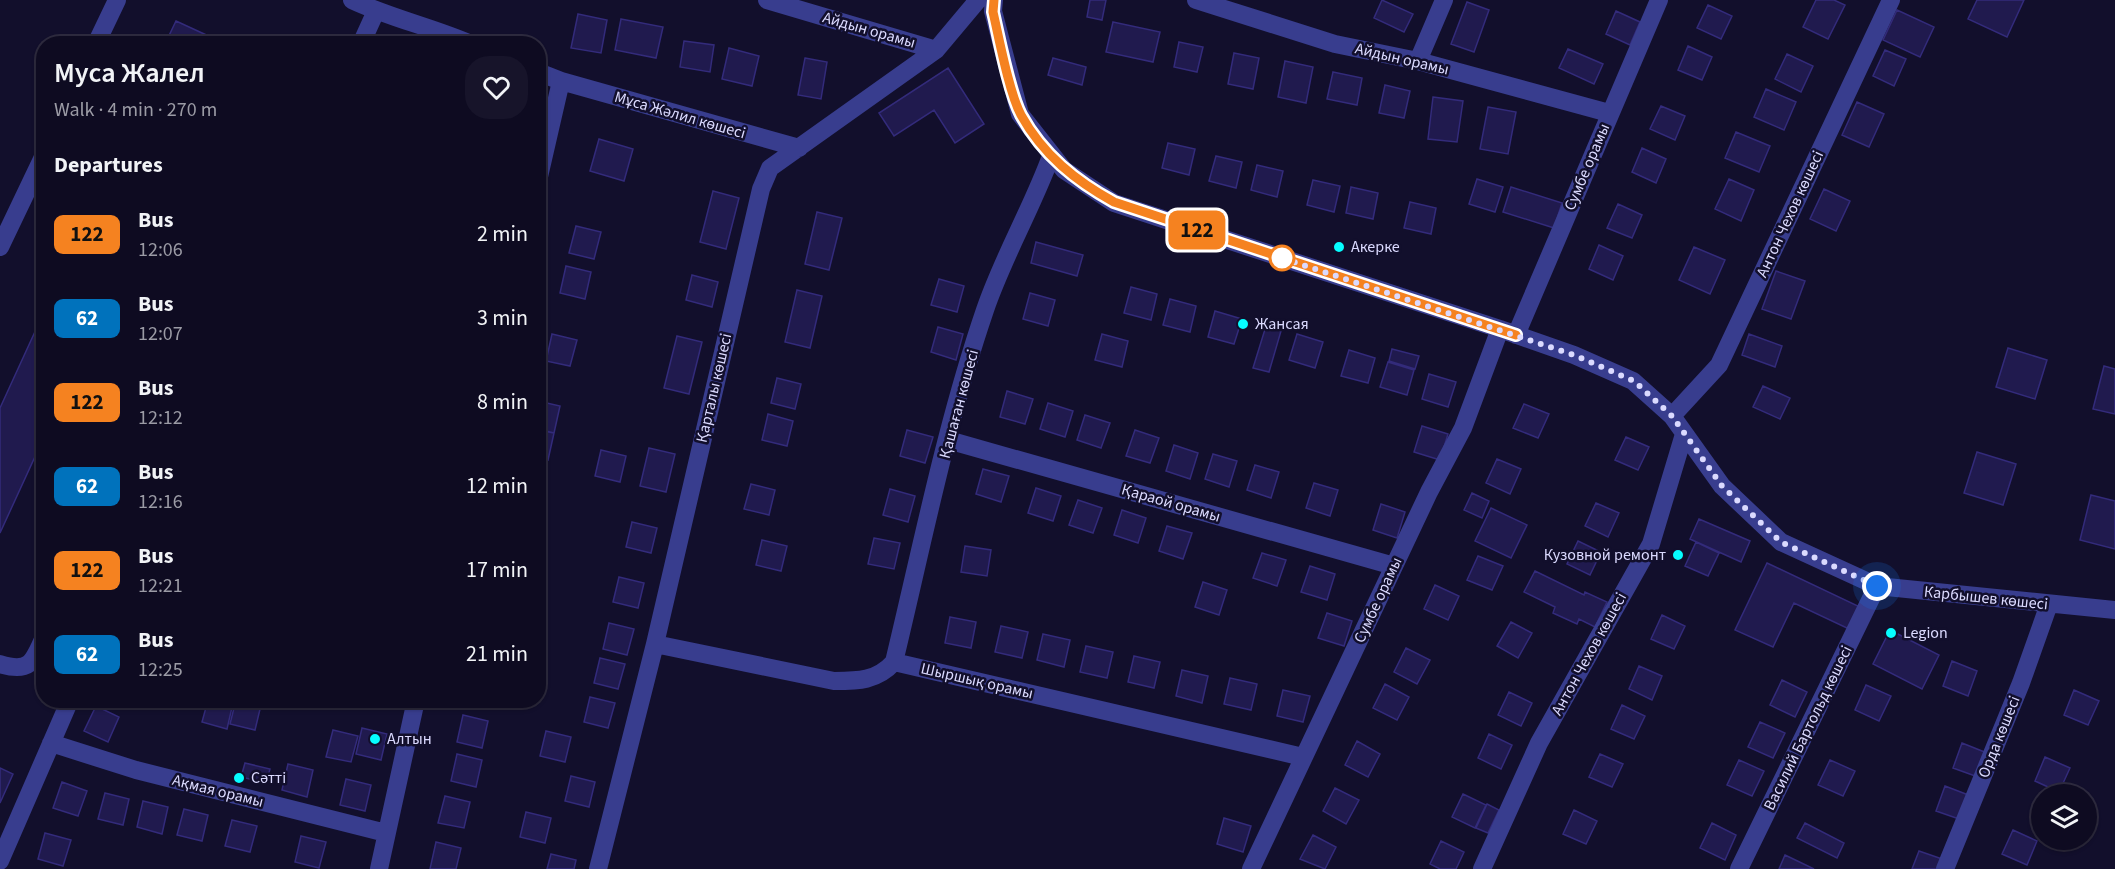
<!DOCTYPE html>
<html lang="en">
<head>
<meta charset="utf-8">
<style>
	:root { --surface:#0e0b21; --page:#17142a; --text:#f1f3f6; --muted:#9b9ba5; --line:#2e2b3f }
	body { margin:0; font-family:"Source Sans 3",sans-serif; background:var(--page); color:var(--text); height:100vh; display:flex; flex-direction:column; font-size:22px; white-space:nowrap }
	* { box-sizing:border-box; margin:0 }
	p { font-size:20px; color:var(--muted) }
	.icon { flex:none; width:33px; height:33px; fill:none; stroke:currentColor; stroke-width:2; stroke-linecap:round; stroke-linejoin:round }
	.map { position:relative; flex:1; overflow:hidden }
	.drawer { position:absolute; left:36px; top:36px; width:510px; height:672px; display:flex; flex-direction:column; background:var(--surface); border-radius:24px; box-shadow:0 2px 4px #0004,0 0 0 2px var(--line) }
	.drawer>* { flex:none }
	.badge { padding:0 12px; border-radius:9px; font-size:21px; line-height:39px }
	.fabs { position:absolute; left:2031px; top:784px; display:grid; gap:12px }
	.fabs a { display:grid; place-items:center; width:66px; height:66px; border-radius:50%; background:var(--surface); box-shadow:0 2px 4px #0004,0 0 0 2px var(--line); font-size:30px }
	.you { position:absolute; width:30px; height:30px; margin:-15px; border:4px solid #fff; border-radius:50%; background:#1a73e8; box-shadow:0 0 0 9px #1a73e833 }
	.map>.badge { position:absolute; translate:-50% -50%; box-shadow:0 0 0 3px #fff }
	h2 { padding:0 18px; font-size:22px; line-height:54px }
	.round { display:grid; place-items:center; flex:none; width:63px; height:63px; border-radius:24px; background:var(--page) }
	.headline { display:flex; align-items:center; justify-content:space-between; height:102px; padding:0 18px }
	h1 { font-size:28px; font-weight:600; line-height:45px }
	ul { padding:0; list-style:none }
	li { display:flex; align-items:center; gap:18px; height:84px; padding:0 18px }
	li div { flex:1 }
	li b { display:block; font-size:22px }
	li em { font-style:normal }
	li .badge { min-width:66px; font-weight:700; text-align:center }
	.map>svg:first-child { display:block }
	.building { fill:#201a4e; stroke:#332b7b; stroke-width:1.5 }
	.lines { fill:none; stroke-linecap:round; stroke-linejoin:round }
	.minor { stroke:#383d8e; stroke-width:18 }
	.line-casing { stroke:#fff; stroke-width:14 }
	.line { stroke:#f58220; stroke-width:9 }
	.walk { stroke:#dbdaff; stroke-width:6; stroke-dasharray:0 10.8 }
	.poi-dot { fill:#06fdff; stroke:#120f2c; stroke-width:2 }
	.stop-dot { fill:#fff; stroke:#f58220; stroke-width:3 }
	.labels { text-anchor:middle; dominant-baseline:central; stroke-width:5; stroke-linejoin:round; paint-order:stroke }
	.street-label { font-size:16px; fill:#dbdaff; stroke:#120f2c }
	.poi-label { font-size:16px; fill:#dbdaff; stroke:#120f2c; text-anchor:start }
</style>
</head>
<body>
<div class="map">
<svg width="2115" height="869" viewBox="0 0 2115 869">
	<rect width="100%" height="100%" fill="#120f2c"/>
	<!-- building -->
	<path class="building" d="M1090,0H1106L1102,20L1087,17Z
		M1382,0L1413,14L1404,32L1374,18Z
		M1816,0H1834L1845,5L1828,39L1803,27Z
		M1977,0H2024L2007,37L1968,19Z
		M1467,2L1489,10L1474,52L1451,44Z
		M1708,5L1732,16L1721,39L1697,28Z
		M1897,10L1934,27L1920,57L1883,40Z
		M1616,11L1640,22L1630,45L1606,34Z
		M578,14L607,20L601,53L571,48Z
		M621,19L663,27L656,58L615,50Z
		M176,21L226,44H165Z
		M1113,22L1160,32L1153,62L1106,52Z
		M684,41L714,45L710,72L680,67Z
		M1179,42L1203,47L1197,72L1174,67Z
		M1688,46L1712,57L1702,80L1678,70Z
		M729,48L759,56L752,86L722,79Z
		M1568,49L1603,64L1594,84L1559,68Z
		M1885,50L1906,59L1894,86L1873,76Z
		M1234,53L1259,58L1253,89L1228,84Z
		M1787,54L1813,66L1801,92L1775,79Z
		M805,58L827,62L821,99L798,95Z
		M1053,58L1086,67L1082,85L1048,75Z
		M1285,61L1313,67L1306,103L1278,97Z
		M948,68L984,124L955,143L934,110L894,136L879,113Z
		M1333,72L1362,78L1357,105L1327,99Z
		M1385,85L1410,91L1404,118L1379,113Z
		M1766,89L1796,102L1784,130L1754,117Z
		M1433,97L1463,101L1457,142L1428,139Z
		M1857,102L1884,114L1869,147L1842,135Z
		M1661,106L1685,116L1675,140L1650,129Z
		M1488,107L1516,112L1508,154L1480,149Z
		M1736,132L1770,146L1759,172L1725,158Z
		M599,139L633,149L624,181L590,171Z
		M1168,143L1195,149L1189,175L1162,168Z
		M1642,148L1666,159L1656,183L1632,172Z
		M1216,156L1242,162L1236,188L1209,181Z
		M1257,165L1283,171L1277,197L1251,190Z
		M1477,179L1503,187L1495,212L1469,204Z
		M1729,179L1754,190L1741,221L1715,209Z
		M1313,180L1340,186L1334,212L1307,205Z
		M1351,187L1378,193L1373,219L1346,213Z
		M1511,187L1562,203L1554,228L1503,212Z
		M1824,189L1850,201L1836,231L1810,219Z
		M713,191L739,198L726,249L700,242Z
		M1410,202L1436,208L1431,234L1404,228Z
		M1618,204L1642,215L1632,238L1607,228Z
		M817,212L842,218L829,270L805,264Z
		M576,226L601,232L594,259L569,253Z
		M1036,242L1083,255L1077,276L1031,263Z
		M1599,245L1623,256L1613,280L1589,269Z
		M1694,247L1725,260L1710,294L1679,280Z
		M566,266L591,272L585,299L560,293Z
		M1776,271L1805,281L1791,319L1762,309Z
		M692,275L718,282L712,307L686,300Z
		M939,279L964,286L957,312L931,305Z
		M1131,287L1157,294L1151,320L1124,313Z
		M797,290L822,296L810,348L785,342Z
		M1030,293L1055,300L1048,326L1023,319Z
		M1170,299L1196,306L1190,332L1163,325Z
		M1215,311L1242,319L1234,344L1208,337Z
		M44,312V437L0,533V408Z
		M1266,326L1281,331L1269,372L1253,368Z
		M938,327L963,334L956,360L931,352Z
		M552,334L577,340L570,366L546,361Z
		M1102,334L1128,341L1122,367L1095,360Z
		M1297,334L1323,342L1315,368L1289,360Z
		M1749,334L1782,346L1775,367L1742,355Z
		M677,336L702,342L689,394L664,388Z
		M2008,348L2047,360L2035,399L1996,387Z
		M1392,349L1419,356L1415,369L1389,361Z
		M1349,350L1375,358L1368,383L1341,376Z
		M1388,362L1414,370L1407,395L1380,387Z
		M2104,366L2115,369V414L2093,409Z
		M1429,374L1456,382L1448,407L1422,399Z
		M777,378L801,384L795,409L771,403Z
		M1763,386L1790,398L1780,419L1753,407Z
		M1007,391L1033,399L1025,424L1000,417Z
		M538,401L560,406L554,433L538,429Z
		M1048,403L1073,411L1065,437L1040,429Z
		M1524,404L1549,414L1538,438L1513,428Z
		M768,414L793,421L787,446L762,440Z
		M1085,415L1110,423L1101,448L1077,440Z
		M1422,426L1448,434L1440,460L1414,452Z
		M538,430L554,433L548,460L538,458Z
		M907,430L933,437L925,463L900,456Z
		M1135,430L1159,438L1150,463L1126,456Z
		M1626,437L1649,447L1638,470L1615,460Z
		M1174,445L1198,453L1190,479L1166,471Z
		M649,448L675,454L666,492L640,486Z
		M601,450L626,456L620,482L595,476Z
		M1977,452L2016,464L2003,505L1964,493Z
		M1213,454L1237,461L1229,487L1205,479Z
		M1497,459L1521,469L1510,494L1486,483Z
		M1255,465L1279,472L1271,498L1247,490Z
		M983,469L1009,476L1001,502L976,494Z
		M1314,483L1338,490L1330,516L1306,508Z
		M751,484L775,490L769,515L744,509Z
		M1036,488L1061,496L1053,521L1028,513Z
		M890,489L915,496L908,522L883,515Z
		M1472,493L1489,501L1482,518L1464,510Z
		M2091,495L2115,501V549L2080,540Z
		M1078,500L1102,508L1093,533L1069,525Z
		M1596,503L1619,513L1608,537L1585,526Z
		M1381,504L1405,512L1397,538L1373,530Z
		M1491,508L1527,525L1511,558L1475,541Z
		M1122,510L1146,518L1138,543L1114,535Z
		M1699,519L1750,541L1741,562L1690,539Z
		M632,522L657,528L651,553L626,547Z
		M1167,526L1192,533L1183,559L1159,551Z
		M874,538L900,543L894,569L868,564Z
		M762,540L787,546L781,571L756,565Z
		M1578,541L1601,552L1590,575L1567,564Z
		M1696,542L1719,553L1708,576L1685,566Z
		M965,546L991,550L987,576L961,572Z
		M1262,553L1286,560L1277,586L1253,578Z
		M1478,556L1503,566L1492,590L1467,580Z
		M1767,563L1860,607L1849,629L1794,603L1773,647L1735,630Z
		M1310,566L1335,574L1327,600L1301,592Z
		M1535,571L1584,595L1585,592L1607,602L1595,627L1579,619L1577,624L1553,613L1555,607L1524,592Z
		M619,577L644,583L638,608L613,602Z
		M1203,582L1227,590L1219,615L1195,607Z
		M1435,585L1459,596L1448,620L1424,609Z
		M1327,613L1352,621L1344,646L1318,638Z
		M1662,615L1685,626L1674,649L1651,639Z
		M950,617L976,622L971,648L945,643Z
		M1511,622L1532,633L1518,658L1497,646Z
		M609,623L634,629L627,655L603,649Z
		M1001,626L1028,632L1022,658L995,652Z
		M1890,630L1939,655L1922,689L1873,664Z
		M1043,634L1070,640L1064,667L1037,660Z
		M1086,646L1113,652L1107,678L1080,672Z
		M1406,648L1430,660L1417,684L1394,672Z
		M1134,656L1160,662L1154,688L1128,682Z
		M600,658L625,664L618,689L594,683Z
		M1952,661L1977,671L1968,696L1943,686Z
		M1639,666L1662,676L1652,700L1629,689Z
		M1182,670L1208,676L1202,703L1176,696Z
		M1230,678L1257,684L1251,710L1224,704Z
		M1782,680L1807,692L1795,717L1770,705Z
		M1385,684L1409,697L1397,720L1373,708Z
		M1866,685L1891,696L1879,721L1855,710Z
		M1283,690L1310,696L1303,722L1277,716Z
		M2074,690L2099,701L2088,725L2064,715Z
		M1509,692L1532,703L1521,726L1498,715Z
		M590,697L615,703L608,728L584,722Z
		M208,700L233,703L227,729L202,722Z
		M236,700L261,705L255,730L230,724Z
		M1622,705L1645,716L1634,739L1611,729Z
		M96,706L119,717L108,742L84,731Z
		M463,715L488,721L482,748L457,742Z
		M1760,722L1785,733L1773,758L1748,747Z
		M362,728L387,734L381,760L356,754Z
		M333,730L358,736L351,762L326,757Z
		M546,731L571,737L565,762L540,756Z
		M1489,734L1512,745L1501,769L1478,758Z
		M1357,741L1380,754L1368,777L1345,765Z
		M1962,743L1987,753L1978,777L1953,768Z
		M457,754L482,760L476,787L451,781Z
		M1600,754L1623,764L1612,787L1589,777Z
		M2045,757L2070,768L2059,792L2035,781Z
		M1739,760L1764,771L1752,796L1727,785Z
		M1830,760L1855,771L1843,796L1818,785Z
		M245,763L270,769L266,783L241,777Z
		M288,764L313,770L307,797L282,790Z
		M0,768L13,774L0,803Z
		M571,776L595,782L589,807L565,801Z
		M346,779L371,785L365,811L340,805Z
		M62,782L87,791L78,816L53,808Z
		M1945,786L1971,796L1962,820L1936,811Z
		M1335,788L1359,800L1346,824L1323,811Z
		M105,793L129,799L123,825L98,819Z
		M1463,794L1486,805L1475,828L1452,817Z
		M445,796L470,802L464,828L438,823Z
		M143,801L168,807L162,834L137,827Z
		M1487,804L1499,810L1488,833L1476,828Z
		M184,809L208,815L202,841L177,835Z
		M1574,810L1597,821L1586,844L1563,834Z
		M526,812L551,818L545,843L520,837Z
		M1224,818L1251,826L1243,852L1217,844Z
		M232,820L257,826L250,852L225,846Z
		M1712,823L1736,835L1725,860L1700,848Z
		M1805,823L1844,843L1837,858L1797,838Z
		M2013,830L2037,841L2027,865L2002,854Z
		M45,833L71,840L63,866L38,859Z
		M1313,835L1336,847L1325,869L1300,859Z
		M301,836L326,842L319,868L295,862Z
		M1441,841L1464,852L1456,869H1440L1430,864Z
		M436,842L461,848L456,869H430Z
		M1919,851L1945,860L1941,869H1912Z
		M551,854L576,860L574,869H547Z
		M1785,855L1814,869H1779Z"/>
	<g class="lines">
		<!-- minor -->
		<path class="minor" d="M352,0C390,18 432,27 471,44
			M767,0L936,50
			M994,0L993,11L1020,114L1064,170L1114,203L1500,329L1574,355L1633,381L1672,416L1722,486L1781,542L1877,586L2115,610
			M1196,0L1335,44L1418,61L1609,113
			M96,44L117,0
			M361,44L376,11
			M1418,61L1444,0
			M538,72L561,81L799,148
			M538,181L561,81
			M0,247L44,155
			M1516,335L1659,0
			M1672,416L1719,365L1891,0
			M948,440L1394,566
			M655,644L834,681C858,681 877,681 894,662L1303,757
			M894,662C922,546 946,424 985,310C1003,257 1032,208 1051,156
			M0,664C29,673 33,663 44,637
			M51,743L136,770L386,833
			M0,861L70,700
			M379,869L416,700
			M598,869L655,644L761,189L770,168L936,50L978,0
			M1251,869L1429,492L1463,428L1500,329
			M1482,869L1539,743L1651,544L1684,434
			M1739,869L1877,586
			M1945,869L2021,683L2049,604"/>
	</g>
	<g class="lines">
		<!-- line casing -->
		<g class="line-casing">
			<path id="line" d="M994,0L993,12C999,38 1009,92 1021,115C1043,155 1076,181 1114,202L1516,335"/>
		</g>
		<!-- line -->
		<use href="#line" class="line"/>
		<!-- walk -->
		<path class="walk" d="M1282,258L1273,255L1574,355L1634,381L1672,416L1722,486L1781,542L1877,586"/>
	</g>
	<!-- markers -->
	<g class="poi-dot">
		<circle cx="1339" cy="247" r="6"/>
		<circle cx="1243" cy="324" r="6"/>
		<circle cx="1678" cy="555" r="6"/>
		<circle cx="1891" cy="633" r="6"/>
		<circle cx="375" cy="739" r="6"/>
		<circle cx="239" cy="778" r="6"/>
	</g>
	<circle class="stop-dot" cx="1282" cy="258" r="12"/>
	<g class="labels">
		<!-- street labels -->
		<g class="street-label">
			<text transform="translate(869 30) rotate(16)">Айдын орамы</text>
			<text transform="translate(1402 59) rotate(13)">Айдын орамы</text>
			<text transform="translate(680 115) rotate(16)">Мұса Жәлил көшесі</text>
			<text transform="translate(1587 167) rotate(-67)">Сумбе орамы</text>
			<text transform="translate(1790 214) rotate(-65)">Антон Чехов көшесі</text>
			<text transform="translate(714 388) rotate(-77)">Қарталы көшесі</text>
			<text transform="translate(959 404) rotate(-75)">Қашаған көшесі</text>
			<text transform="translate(1171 503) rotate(16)">Қараой орамы</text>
			<text transform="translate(1986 598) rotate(6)">Карбышев көшесі</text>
			<text transform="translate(1378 600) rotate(-65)">Сумбе орамы</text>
			<text transform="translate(1589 654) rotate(-61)">Антон Чехов көшесі</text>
			<text transform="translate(977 681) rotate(13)">Шыршық орамы</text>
			<text transform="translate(1808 728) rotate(-64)">Василий Бартольд көшесі</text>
			<text transform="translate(1999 737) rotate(-68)">Орда көшесі</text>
			<text transform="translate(218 791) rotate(14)">Ақмая орамы</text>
		</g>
		<!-- poi labels -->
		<g class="poi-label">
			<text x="1351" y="247">Акерке</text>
			<text x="1255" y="324">Жансая</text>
			<text x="1666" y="555" text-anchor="end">Кузовной ремонт</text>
			<text x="1903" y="633">Legion</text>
			<text x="387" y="739">Алтын</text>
			<text x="251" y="778">Сәттi</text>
		</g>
	</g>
</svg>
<div class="fabs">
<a><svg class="icon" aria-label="layers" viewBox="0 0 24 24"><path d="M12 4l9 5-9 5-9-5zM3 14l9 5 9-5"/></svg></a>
</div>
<div class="you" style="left:1877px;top:586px"></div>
<b class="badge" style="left:1197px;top:230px;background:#f58220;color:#111">122</b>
<section class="drawer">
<div class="headline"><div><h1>Муса Жалел</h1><p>Walk · 4 min · 270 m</p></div><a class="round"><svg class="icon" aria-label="heart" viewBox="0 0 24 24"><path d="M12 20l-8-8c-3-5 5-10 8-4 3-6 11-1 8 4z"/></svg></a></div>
<h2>Departures</h2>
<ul>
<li><span class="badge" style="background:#f58220;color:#111">122</span><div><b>Bus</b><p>12:06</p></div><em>2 min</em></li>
<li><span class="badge" style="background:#0072bc;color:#fff">62</span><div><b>Bus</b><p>12:07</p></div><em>3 min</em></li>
<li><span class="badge" style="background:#f58220;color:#111">122</span><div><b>Bus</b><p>12:12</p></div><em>8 min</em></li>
<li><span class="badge" style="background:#0072bc;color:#fff">62</span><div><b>Bus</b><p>12:16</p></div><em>12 min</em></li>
<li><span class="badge" style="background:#f58220;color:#111">122</span><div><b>Bus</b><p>12:21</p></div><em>17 min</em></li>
<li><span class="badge" style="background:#0072bc;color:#fff">62</span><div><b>Bus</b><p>12:25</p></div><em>21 min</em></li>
</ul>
</section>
</div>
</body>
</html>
